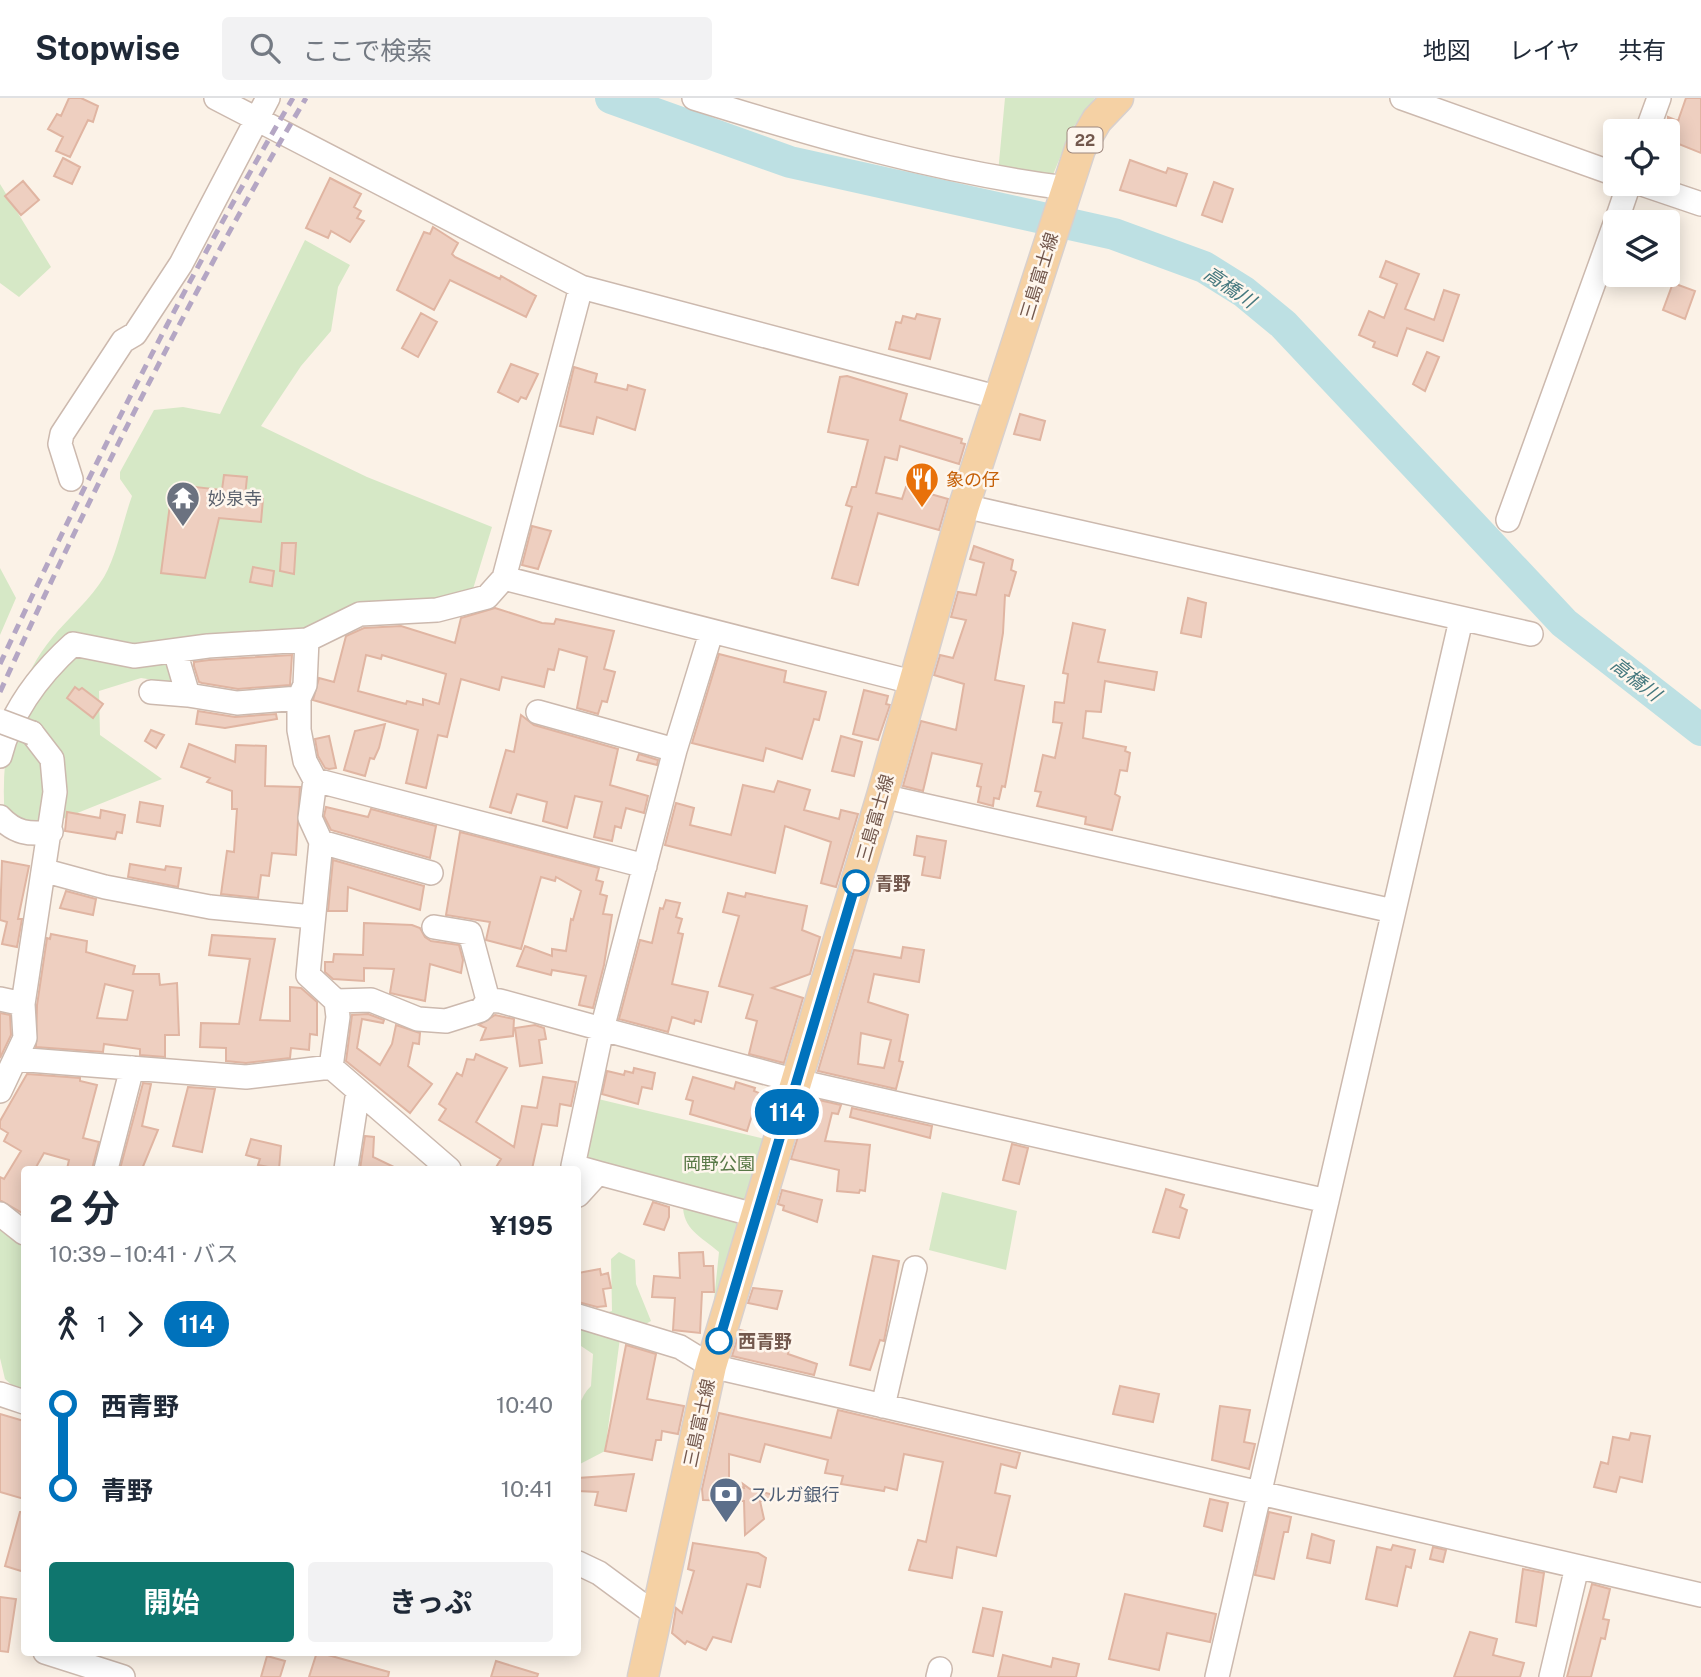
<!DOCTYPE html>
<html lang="ja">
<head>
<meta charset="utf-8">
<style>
	:root { --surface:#fff; --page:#f2f2f3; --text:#1f2937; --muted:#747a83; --line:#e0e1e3; --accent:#0f766e }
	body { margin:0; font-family:"Public Sans","Noto Sans JP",sans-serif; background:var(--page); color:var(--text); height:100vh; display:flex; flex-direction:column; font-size:26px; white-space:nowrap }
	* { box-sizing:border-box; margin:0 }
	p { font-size:23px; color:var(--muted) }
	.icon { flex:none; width:38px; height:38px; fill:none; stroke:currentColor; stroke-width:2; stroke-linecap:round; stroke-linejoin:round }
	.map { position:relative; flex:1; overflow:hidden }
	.details { position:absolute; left:21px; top:1068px; width:560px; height:490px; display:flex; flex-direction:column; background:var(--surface); border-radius:7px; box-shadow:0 4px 18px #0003 }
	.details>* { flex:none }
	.badge { padding:0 14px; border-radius:23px; font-size:24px; line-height:46px }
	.controls { position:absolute; left:1603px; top:21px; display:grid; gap:14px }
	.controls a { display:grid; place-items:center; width:77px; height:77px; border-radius:7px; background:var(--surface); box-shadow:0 4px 18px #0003; font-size:35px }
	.map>.badge { position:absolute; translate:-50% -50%; box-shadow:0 0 0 4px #fff }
	.legs { display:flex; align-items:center; gap:10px; height:77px; padding:0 28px; font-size:23px }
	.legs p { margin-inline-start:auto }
	.head { display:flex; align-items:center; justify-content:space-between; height:119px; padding:0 28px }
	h1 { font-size:38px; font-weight:700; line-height:52px }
	.button { display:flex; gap:14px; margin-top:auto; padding:14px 28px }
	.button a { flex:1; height:80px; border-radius:7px; background:var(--accent); color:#fff; font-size:28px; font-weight:700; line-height:80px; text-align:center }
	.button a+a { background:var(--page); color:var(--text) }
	ul { padding:0 28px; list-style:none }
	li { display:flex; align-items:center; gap:24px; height:84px; font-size:26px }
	li i { display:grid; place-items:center; width:10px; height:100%; margin:0 9px; background:currentColor }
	li i::after { content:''; width:18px; height:18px; margin:-9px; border:5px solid; border-radius:50%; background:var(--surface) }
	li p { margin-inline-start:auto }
	li:first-child i { background:linear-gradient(#0000 50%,currentColor 0) }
	li:last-child i { background:linear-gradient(currentColor 50%,#0000 0) }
	header { display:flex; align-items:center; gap:42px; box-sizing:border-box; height:98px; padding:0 35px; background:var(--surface); border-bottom:2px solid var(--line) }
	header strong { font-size:33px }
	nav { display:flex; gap:38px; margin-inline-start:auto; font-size:24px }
	.search { width:490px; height:63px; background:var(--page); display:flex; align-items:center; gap:18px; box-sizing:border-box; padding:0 24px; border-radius:7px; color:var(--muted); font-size:26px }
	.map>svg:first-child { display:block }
	.green { fill:#d6e8c6 }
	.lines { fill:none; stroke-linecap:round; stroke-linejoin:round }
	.river { stroke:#bde0e3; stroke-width:32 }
	.building { fill:#eecfc0; stroke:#e0b5a2; stroke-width:2; fill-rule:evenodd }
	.minor-casing { stroke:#ccb9ae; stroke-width:26 }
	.major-casing { stroke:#d8d0cd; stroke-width:33 }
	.minor { stroke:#fff; stroke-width:23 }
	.major { stroke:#f5d1a4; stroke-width:30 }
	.rail { stroke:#b4a6c4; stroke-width:5; stroke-dasharray:10 7; stroke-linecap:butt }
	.minor-bridge-casing { stroke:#ccb9ae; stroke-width:26; stroke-linecap:butt }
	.minor-bridge { stroke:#fff; stroke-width:23 }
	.line-1-casing { stroke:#fff; stroke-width:16 }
	.line-1 { stroke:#0072bc; stroke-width:10 }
	.stop-1-dot { fill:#fff; stroke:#0072bc; stroke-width:3.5 }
	.labels { text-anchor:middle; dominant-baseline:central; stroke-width:5; stroke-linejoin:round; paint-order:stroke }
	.shield { fill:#fef6ed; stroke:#9d877d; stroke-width:2 }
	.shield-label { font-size:16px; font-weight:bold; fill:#73584d }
	.street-label { font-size:18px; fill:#73584d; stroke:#fef6ed }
	.food-label { font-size:18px; fill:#c56008; stroke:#fef6ed; text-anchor:start }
	.worship-label { font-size:18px; fill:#5b616d; stroke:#fef6ed; text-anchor:start }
	.stop-label { font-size:18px; font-weight:bold; fill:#73584d; stroke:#fef6ed; text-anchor:start }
	.park-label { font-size:18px; fill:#587846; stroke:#fef6ed }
	.service-label { font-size:18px; fill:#4e5e75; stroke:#fef6ed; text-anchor:start }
	.water-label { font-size:19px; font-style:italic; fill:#45787e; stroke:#fef6ed }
</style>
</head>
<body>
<header>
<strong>Stopwise</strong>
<div class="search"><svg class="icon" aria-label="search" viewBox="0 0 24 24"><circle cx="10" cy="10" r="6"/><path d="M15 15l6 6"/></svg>ここで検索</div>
<nav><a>地図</a><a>レイヤ</a><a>共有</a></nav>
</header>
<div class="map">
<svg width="1701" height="1579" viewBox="0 0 1701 1579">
	<rect width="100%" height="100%" fill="#fbf2e7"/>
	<!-- green -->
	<path class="green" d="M1005,0H1095L1072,31L1052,79L998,75Z
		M0,86L51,169L19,199L0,185Z
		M305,142L350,167L338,189L331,233L301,268L261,328L367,379L492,429L473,491L453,514L360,516L316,537L190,556L187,587L141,580L99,593L100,637L162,681L45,728L5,724C0,659 10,591 52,540C68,520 91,501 104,479C117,456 123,423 132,398L120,381V374L154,312L183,309L220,316Z
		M0,470L16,500L0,537Z
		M594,1000L769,1042L749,1108L590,1066L584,1052Z
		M942,1094L1017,1113L1006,1172L929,1152Z
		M683,1102L747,1121L713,1212L719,1154C700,1138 681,1131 683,1102Z
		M0,1118L24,1122V1298L5,1281L0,1260Z
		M619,1154L635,1162L636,1186L651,1223L620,1240L605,1353L580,1366C572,1343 573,1305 591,1288L593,1256L578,1246V1222L612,1213L611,1161Z"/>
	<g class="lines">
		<!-- river -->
		<path class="river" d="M611,0L790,64L1114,136L1204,169L1244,194L1283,226L1564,525L1701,632"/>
	</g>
	<!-- building -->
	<path class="building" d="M69,0H81L98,8L93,24L88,22L70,59L56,53L63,39L48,31L57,16L61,18Z
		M1686,0H1701V55L1679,46L1668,73V19L1678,23Z
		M63,60L80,69L72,86L54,78Z
		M1130,62L1166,75L1168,70L1187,76L1176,108L1120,92Z
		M330,80L361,96L354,109L361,113L357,120L364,123L350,144L331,133L328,140L306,130Z
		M23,83L39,102L21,117L5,98Z
		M1214,84L1233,91L1222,124L1202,117Z
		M433,129L458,145L452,156L455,159L500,181L501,178L536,198L526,219L450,182L434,212L397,192L424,134L430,136Z
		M1386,163L1419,176L1405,211L1434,222L1444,192L1459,197L1443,243L1407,230L1397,258L1373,249L1375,244L1359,237L1369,213L1384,220L1397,186L1380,179Z
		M1673,185L1695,193L1685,221L1663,212Z
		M421,215L437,224L418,259L402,250Z
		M917,216L940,221L930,261L889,251L896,224L901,225L903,218L915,221Z
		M1427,254L1439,259L1425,293L1413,286Z
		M511,266L538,276L526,301L521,299L518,304L498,294Z
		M574,269L597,276L595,284L627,292L628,287L645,292L635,332L597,319L593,336L560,328Z
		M847,278L907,296L900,322L962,341L961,345L965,346L959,366L900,348L897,362L885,359L876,395L902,401L906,389L948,401L939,432L878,415L858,487L832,480L852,409L846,407L852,389H856L868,342L828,334L840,279Z
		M1020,316L1045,323L1040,342L1014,336Z
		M224,377L247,379L245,399L263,401L261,424L219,420L205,480L161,475L171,399L176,400L177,387L222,392Z
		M532,428L551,433L538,471L522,467Z
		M282,445H296L294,476L280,473Z
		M974,448L1013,462L1011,472L1016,474L1009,498L1005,497L1003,535L995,582L1024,588L1005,689L1002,688L999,701L994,700L993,708L978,704L981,689L977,688L982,666L932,655L923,693L903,688L921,623L956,632L964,586L934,577L940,557L953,560L966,522L951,519L958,494L976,497L984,465L970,461Z
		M253,469L274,473L272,488L250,484Z
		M1188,500L1206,505L1201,539L1181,535Z
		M495,510L542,525L554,526L556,521L614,533L604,571L615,574L607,604L602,603L598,616L577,610L587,559L559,551L554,572L548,571L544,589L502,579L499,592L461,581L447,639L438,637L426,690L406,685L418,632L313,602L319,580L334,584L346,538L364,530L401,528L455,545L461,520ZM366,557L381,561L382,557L446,576L439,606L423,601V607L407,603L406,606L358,593Z
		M1073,525L1105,532L1098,564L1157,574L1154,592L1105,583L1101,614L1086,613L1083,640L1126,649L1125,653L1130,655L1127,673L1120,672L1115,696L1120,699L1112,732L1085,726L1086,719L1037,708L1041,694L1035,693L1043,657L1055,660L1062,625L1053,624L1055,604L1064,605L1068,576L1063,575Z
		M719,556L786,573L784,584L826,594L819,622L814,621L802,661L766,650L763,663L692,645Z
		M292,557L290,587L238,591L202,585L199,584L194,568V564L209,562Z
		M75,589L79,592L82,590L103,606L93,620L67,600Z
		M864,592L888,598L886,606L890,607L878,642L853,636Z
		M198,613L235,619L276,616L277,621L225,630L196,626Z
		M521,617L534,627L618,651L610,687L648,698L644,715L626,710L621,730L615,728L612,743L594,739L602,704L575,698L567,730L543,723L547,704L517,696L511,715L490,709L506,652L514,654Z
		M385,626L379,650L374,661L370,660L365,678L344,672L355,633Z
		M151,632L164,637L156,650L145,643Z
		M329,638L336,670L329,671L325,670L318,658L315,641Z
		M841,638L862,644L854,678L832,673Z
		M189,646L235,664L236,647L266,648L265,688L300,689L296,757L272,755L269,778L261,777L258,800L221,796L227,753L234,754L237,711H232V693L207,684L210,680L181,669Z
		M639,656L658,662L657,667L637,662Z
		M778,683L810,692L804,712L839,721L841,712L858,716L836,789L821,785L831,744L785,728L775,775L665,747L676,705L694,710L690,727L731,737L743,687L774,694Z
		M140,704L163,708L160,728L137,724Z
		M326,709L368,719L371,711L436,728L430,760L331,732L324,718Z
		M101,712L125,717L122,735L117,734L115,741L65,733L67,714L100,720Z
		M460,734L599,770L596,782L603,784L600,796L607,798L603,816L612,817L604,867L593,910L579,907L586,878L552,872L551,877L517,868L525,848L552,858V851L566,853L571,821L573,822L581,793L556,779L555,783L541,779L521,851L486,842L490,824L446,817Z
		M917,738L946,743L940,780L922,777L925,759L914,757Z
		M333,762L424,788L420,812L348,789L347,813H328Z
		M2,763L29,768L18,821H22L17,849L2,846L7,824L0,822Z
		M130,766L165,772L166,768L181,770L178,789L128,779Z
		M66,793L96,801L93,817L60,810Z
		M728,795L745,799L746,795L807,808L802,832L820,839L810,876L772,890L803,900L784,965L749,956L757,923L746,920L753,897L719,888L739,818L723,814Z
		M666,802L680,805L676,819L682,821L678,835L683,836L672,886L708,894L701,924L695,922L694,926L672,919L668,934L619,921L640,842L652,845L660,810L663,811Z
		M364,825L412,827L420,830L425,839L431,843L459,847L463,862L461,875L430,866L425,903L390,895L394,871L364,870V883L333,881L325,874V864H333L334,856L363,857Z
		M51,836L87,843L86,854L135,868L133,876H159L160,887L177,885L179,937H165V959L140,957V951L104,946L103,954L36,949L37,907L47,840L50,841ZM105,886L133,893L127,922L97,920Z
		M212,837L275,841L260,922L290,923V889L301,890L317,904V937L310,936L309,952L291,950L290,960L246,965L226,963V950L200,949L201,925L239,926L250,861L209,857Z
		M903,849L924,852L919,884L874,876L868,904L908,917L899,963L903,964L896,991L818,973L854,852L901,860ZM861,935L891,942L884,970L858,966Z
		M0,915L10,917L11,937L0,960Z
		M368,916L384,922L383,925L362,921L357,950L380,967L392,946L396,927L420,935L419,946L413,945L408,968L432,986L410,1015L346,963L352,917Z
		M495,917L514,921L513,938L481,942L486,930L479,927Z
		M535,927L544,930L546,941L539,942L542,965L520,968L515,930Z
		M476,956L507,970L476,1024L514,1049L522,1008L537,1010L543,979L576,984L571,1008L560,1006L557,1028L542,1026L532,1071H495L501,1061L439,1022L446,1011L439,1006L457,975L462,978L467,961L474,962Z
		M634,970L655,975L652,991L642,989L638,1006L602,996L607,973L624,977L625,973L633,975Z
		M27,976L80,980V983L97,987L83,1040L99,1044L92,1071H67L69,1062L44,1055L35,1071H24V1116L0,1102V1079L4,1081L21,1053L4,1043L8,1035L0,1030V1023Z
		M693,979L734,991L736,984L755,990L754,993L759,995L747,1033L690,1016L693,1003L686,1001Z
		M143,985L151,986L142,1028L158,1032L142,1071H120Z
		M188,989L215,991L202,1054L173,1048Z
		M810,1000L841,1007L838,1016L832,1015L825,1043L870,1047L865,1093L860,1092L859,1095L837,1093L839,1072L791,1061Z
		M852,1010L932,1028L930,1040L850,1019Z
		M365,1038L374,1039L373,1059L398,1071H360Z
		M251,1041L281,1048L279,1071L258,1067L260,1061L246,1057Z
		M1012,1046L1028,1050L1019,1086L1003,1082Z
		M1166,1091L1184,1097L1180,1109L1187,1112L1179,1140L1153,1134Z
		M782,1092L822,1102L817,1124L783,1112L784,1108L778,1106Z
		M653,1104L669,1109V1119L664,1132L644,1126Z
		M703,1154L704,1168H713L714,1194H702L700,1235L673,1232L675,1200L652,1199L654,1178L680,1180L679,1155Z
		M873,1158L899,1163L884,1243L880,1242L870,1272L850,1267Z
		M600,1171L601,1177L608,1175L611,1190L603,1191L606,1208L597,1209L578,1204V1175Z
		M753,1190L782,1193L777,1211L748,1205Z
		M740,1232L773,1240L774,1235L791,1239L788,1256L817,1266L814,1277L732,1258Z
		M626,1247L656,1256L647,1301L684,1308L678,1336L662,1333L661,1342H656L652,1362L605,1353Z
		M1120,1288L1159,1296L1153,1324L1113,1316Z
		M1220,1308L1250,1312L1244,1344L1255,1346L1249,1371L1212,1362Z
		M838,1312L1020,1355L1016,1370L1001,1366L995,1395L1010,1398L996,1458L957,1449L952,1480L909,1472L918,1442L926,1444L943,1364L904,1356L897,1392L885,1389L884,1393L841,1386L843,1378L825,1375L828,1362L792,1353L765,1346L760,1364L729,1356V1387L744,1390L743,1386L750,1391L774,1397L773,1403H760L764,1421L745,1437L744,1403L703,1402L702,1391L719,1315L831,1340Z
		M0,1316L24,1323V1401L0,1394Z
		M1631,1335L1650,1338L1642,1384L1620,1379L1616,1394L1594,1389L1601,1364L1608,1366L1613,1339L1629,1342Z
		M634,1376L626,1413L595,1407L598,1394L578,1393V1380Z
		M1210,1401L1228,1405L1222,1433L1204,1428Z
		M20,1414H24V1474L5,1468Z
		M1269,1414L1291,1419L1288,1434H1284L1274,1481L1255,1477Z
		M1312,1436L1334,1443L1330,1465L1307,1460Z
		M693,1445L758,1455L766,1460L760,1489L747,1486L731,1544L713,1539L706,1552L687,1543L685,1546L672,1535L676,1510L682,1515L694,1473L688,1471Z
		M1393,1447L1415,1452L1411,1470L1406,1468L1397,1508L1366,1501L1377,1449L1391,1452Z
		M1433,1449L1446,1452L1443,1464L1430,1461Z
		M1523,1471L1544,1475L1536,1528L1516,1524Z
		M1592,1486L1610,1491L1603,1521L1609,1522L1605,1541L1601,1540L1591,1579H1567Z
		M1125,1496L1216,1516L1210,1544L1167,1535L1159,1572L1109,1561Z
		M0,1499L16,1501L8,1554L0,1553Z
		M983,1510L1002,1514L993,1558L973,1554Z
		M1470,1534L1497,1541L1493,1557L1524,1565L1520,1579H1454Z
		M317,1554L389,1574L388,1579H309Z
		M1003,1557L1051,1569L1053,1560L1079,1566L1076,1579H998Z
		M267,1558L285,1563L280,1579H261Z
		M496,1563L538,1576L537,1579H491Z"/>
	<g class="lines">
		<!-- minor casing -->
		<g class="minor-casing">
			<path id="minor" d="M216,0L581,189L1000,300
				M694,0C816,38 939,74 1066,90
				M1402,0L1615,76
				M1647,33L1659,0
				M1642,86L1701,106
				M1616,124L1629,86
				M581,189L504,480L912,584
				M71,381L60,346L62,336L123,243L135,236L181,166L268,0
				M964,408L1531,536
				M1508,422L1615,126
				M711,535L675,652L602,931L797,983L1327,1103
				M151,594L188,597L175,553
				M188,597L237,605L299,600
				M538,614L675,652
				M0,658C11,614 40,576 73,546L134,558L208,548L307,542
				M315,682L305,663L299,632V600L305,587L307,542L360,516L437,512L487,499L504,480
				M882,698L1393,813
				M0,719C15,735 29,737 51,734
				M321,744L431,775
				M46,773L105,789L210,809L313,819
				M434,829L470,835L488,902
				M0,901L23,906
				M336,903L371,902L418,921L446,923L481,912L488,902L500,903L602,931L573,1068L598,1075
				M15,961L246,979L331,969L449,1071
				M331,969L338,919L336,903L308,877L321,744L310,720L315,682L645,768
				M0,993L25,940L23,906L55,694L52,661L32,635
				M106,1071L132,970
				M346,1071L358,993
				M578,1097L598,1075L755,1117
				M0,1116L24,1135
				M578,1218L680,1249L711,1268L1701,1497
				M0,1296L24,1304
				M883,1308L915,1170
				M578,1465L599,1475L656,1517
				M45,1554L123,1579
				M938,1579L940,1571
				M1217,1579L1461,522
				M1551,1579L1577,1469"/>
		</g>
		<!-- major casing -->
		<g class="major-casing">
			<path id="major" d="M643,1579L711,1268L882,698L964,408L1080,51L1097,22L1118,0"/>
		</g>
		<!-- minor -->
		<use href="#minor" class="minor"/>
		<!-- major -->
		<use href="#major" class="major"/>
		<!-- rail -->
		<path class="rail" d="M0,566C90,374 185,183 293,0
			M0,594C92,392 192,192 306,0"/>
		<!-- minor-bridge casing -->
		<g class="minor-bridge-casing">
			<path id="minor-bridge" d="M0,623L32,635"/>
		</g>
		<!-- minor-bridge -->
		<use href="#minor-bridge" class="minor-bridge"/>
	</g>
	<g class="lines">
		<!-- line-1 casing -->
		<g class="line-1-casing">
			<path id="line-1" d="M719,1243L856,785"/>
		</g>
		<!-- line-1 -->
		<use href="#line-1" class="line-1"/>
	</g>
	<!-- icons -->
	<defs>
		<g id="restaurant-pin" transform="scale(1.75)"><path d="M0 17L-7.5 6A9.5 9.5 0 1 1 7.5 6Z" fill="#e8710a" stroke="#fef6ed"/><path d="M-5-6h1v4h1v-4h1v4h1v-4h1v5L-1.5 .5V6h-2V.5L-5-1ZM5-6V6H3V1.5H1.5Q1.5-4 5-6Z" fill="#fff"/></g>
		<g id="temple-pin" transform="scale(1.75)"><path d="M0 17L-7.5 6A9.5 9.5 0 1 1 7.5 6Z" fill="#6b7280" stroke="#fef6ed"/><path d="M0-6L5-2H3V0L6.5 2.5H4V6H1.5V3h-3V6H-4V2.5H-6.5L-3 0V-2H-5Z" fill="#fff"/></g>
		<g id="bank-pin" transform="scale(1.75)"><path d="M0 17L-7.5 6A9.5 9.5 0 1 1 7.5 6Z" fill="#5c6f8a" stroke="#fef6ed"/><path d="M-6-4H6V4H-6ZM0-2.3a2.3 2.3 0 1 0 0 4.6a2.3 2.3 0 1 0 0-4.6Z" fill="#fff"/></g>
	</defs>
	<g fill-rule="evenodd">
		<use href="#restaurant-pin" x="922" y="381"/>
		<use href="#temple-pin" x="183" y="400"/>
		<use href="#bank-pin" x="726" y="1396"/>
	</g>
	<!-- markers -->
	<g class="stop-1-dot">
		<circle cx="856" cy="785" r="12"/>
		<circle cx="719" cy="1243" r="12"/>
	</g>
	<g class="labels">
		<!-- shield labels -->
		<rect class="shield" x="1067.5" y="29.5" width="35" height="25" rx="5"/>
		<g class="shield-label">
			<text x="1085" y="42">22</text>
		</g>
		<!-- street labels -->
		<g class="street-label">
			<text transform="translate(1039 178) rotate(-73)">三島富士線</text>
			<text transform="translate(875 720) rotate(-74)">三島富士線</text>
			<text transform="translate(699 1325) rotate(-78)">三島富士線</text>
		</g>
		<!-- food labels -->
		<g class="food-label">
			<text x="946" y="381">象の仔</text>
		</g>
		<!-- worship labels -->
		<g class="worship-label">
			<text x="208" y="400">妙泉寺</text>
		</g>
		<!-- stop labels -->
		<g class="stop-label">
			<text x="875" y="785">青野</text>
			<text x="738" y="1243">西青野</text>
		</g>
		<!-- park labels -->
		<g class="park-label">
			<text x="719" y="1065">岡野公園</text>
		</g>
		<!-- service labels -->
		<g class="service-label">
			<text x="750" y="1396">スルガ銀行</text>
		</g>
		<!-- water labels -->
		<g class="water-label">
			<text transform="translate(1230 189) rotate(34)">高橋川</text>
			<text transform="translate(1636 581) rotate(38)">高橋川</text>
		</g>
	</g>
</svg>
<div class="controls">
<a><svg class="icon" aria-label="locate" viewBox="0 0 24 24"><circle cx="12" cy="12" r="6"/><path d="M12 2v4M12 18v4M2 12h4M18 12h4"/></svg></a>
<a><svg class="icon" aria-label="layers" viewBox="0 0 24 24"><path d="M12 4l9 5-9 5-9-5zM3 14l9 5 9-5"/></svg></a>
</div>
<b class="badge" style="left:787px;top:1014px;background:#0072bc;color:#fff">114</b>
<section class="details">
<div class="head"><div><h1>2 分</h1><p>10:39 – 10:41 · バス</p></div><b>¥195</b></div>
<div class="legs"><svg class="icon" aria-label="walk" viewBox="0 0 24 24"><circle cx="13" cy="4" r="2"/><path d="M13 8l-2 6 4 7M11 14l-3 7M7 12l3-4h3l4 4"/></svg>1<svg class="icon" aria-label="forward" viewBox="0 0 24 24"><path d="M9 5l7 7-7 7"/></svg><b class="badge" style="background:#0072bc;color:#fff">114</b></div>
<ul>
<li><i style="color:#0072bc"></i><b>西青野</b><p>10:40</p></li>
<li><i style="color:#0072bc"></i><b>青野</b><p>10:41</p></li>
</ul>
<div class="button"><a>開始</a><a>きっぷ</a></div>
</section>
</div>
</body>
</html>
